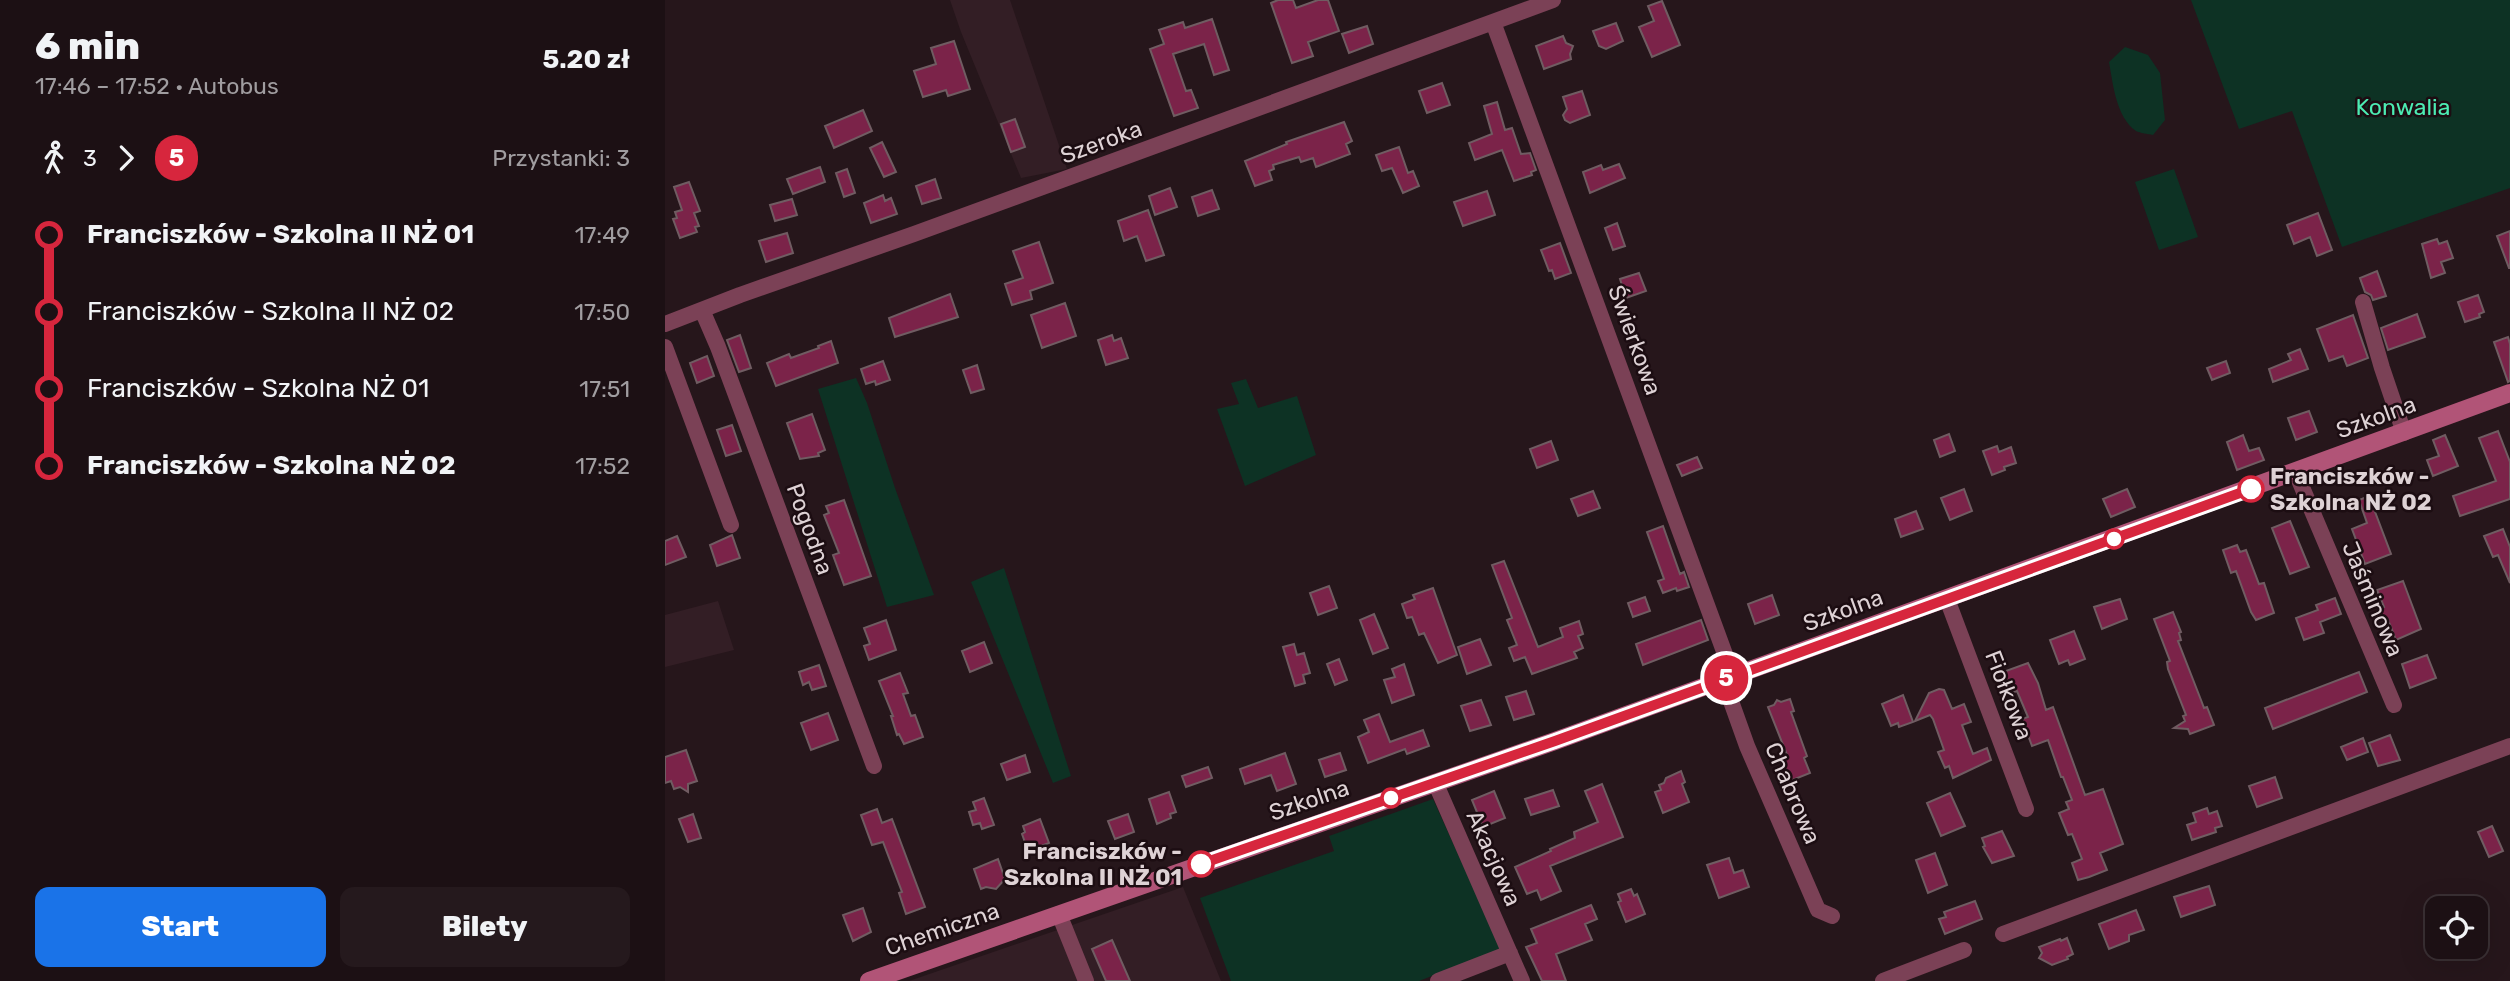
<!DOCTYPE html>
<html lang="pl">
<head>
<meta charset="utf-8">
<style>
	:root { --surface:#1c1014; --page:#25191d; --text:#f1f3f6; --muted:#a09da0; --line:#3a3034; --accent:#1a73e8 }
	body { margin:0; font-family:Rubik,sans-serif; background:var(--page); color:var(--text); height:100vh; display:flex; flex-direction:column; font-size:26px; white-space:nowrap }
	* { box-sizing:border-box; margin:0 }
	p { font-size:23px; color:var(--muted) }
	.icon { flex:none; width:38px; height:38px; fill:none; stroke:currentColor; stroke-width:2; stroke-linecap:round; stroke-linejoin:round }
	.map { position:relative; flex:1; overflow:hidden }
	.details { display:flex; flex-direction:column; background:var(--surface); width:665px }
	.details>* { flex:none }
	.badge { padding:0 14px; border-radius:23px; font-size:24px; line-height:46px }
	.controls { position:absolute; left:1760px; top:896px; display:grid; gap:14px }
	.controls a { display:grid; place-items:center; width:63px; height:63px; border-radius:14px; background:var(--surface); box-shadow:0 7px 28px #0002,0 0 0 2px var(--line); font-size:35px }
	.map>.badge { position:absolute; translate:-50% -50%; box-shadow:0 0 0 4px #fff }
	.legs { display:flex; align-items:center; gap:10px; height:77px; padding:0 35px; font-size:23px }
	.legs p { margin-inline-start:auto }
	.overview { display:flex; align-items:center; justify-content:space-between; height:119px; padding:0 35px }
	h1 { font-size:38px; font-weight:800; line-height:52px }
	.primary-button { display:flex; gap:14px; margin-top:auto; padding:14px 35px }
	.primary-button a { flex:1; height:80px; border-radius:14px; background:var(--accent); color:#fff; font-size:28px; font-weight:800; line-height:80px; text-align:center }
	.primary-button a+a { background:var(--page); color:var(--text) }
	ul { padding:0 35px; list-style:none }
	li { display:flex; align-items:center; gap:24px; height:77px; font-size:26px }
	li i { display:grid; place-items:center; width:10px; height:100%; margin:0 9px; background:currentColor }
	li i::after { content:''; width:18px; height:18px; margin:-9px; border:5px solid; border-radius:50%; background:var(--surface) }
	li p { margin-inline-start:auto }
	li:first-child i { background:linear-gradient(#0000 50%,currentColor 0) }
	li:last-child i { background:linear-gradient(currentColor 50%,#0000 0) }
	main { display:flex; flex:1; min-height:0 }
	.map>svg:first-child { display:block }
	.built { fill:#331e25 }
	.green { fill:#0d3224 }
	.building { fill:#7b2349; stroke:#705c62; stroke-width:2 }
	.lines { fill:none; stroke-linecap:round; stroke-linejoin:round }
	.street { stroke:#7b4156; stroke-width:16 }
	.secondary { stroke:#b15477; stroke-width:18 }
	.line-1-casing { stroke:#fff; stroke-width:16 }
	.line-1 { stroke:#d7263d; stroke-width:10 }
	.stop-1-dot { fill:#fff; stroke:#d7263d; stroke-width:3.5 }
	.labels { text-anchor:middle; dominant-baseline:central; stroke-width:5; stroke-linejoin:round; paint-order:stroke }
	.park-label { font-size:23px; fill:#4cecb3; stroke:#1c0d12 }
	.street-label { font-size:23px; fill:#ded2d5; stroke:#1c0d12 }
	.stop-label { font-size:23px; font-weight:bold; fill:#ded2d5; stroke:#1c0d12; text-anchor:start }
</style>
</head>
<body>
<main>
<section class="details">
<div class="overview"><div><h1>6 min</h1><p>17:46 – 17:52 · Autobus</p></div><b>5.20 zł</b></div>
<div class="legs"><svg class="icon" aria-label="walk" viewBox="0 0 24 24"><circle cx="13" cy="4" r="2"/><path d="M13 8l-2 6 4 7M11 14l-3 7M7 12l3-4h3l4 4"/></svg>3<svg class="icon" aria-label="forward" viewBox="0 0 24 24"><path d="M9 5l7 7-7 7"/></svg><b class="badge" style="background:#d7263d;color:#fff">5</b><p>Przystanki: 3</p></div>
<ul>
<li><i style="color:#d7263d"></i><b>Franciszków - Szkolna II NŻ 01</b><p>17:49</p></li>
<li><i style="color:#d7263d"></i><span>Franciszków - Szkolna II NŻ 02</span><p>17:50</p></li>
<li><i style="color:#d7263d"></i><span>Franciszków - Szkolna NŻ 01</span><p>17:51</p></li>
<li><i style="color:#d7263d"></i><b>Franciszków - Szkolna NŻ 02</b><p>17:52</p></li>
</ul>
<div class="primary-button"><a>Start</a><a>Bilety</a></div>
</section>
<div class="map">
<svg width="1845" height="981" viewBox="0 0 1845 981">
	<rect width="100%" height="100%" fill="#26161b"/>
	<!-- built -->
	<path class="built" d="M285,0H345L402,169L356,178L296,32Z
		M53,601L69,650L0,667V615Z
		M518,887L556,981H244Z"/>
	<!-- green -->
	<path class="green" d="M1526,0H1845V188L1677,247L1627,111L1574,129Z
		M1460,47L1483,55L1495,73L1500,120L1488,135C1483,134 1475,133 1471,131C1451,117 1448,84 1444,62Z
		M1509,169L1533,237L1494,250L1470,182Z
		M191,378L202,403L230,488L269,595L222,607L153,389Z
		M581,379L593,408L632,396L651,455L580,486L552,409L574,404L566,383Z
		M339,568L406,776L388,783L306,582Z
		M768,799L836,949L754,981H566L535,898L669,851L664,836Z"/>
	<!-- building -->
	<path class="building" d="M613,0H628L631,8L653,0H663L674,31L643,42L648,56L627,63L606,3Z
		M997,1L1015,45L987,57L974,27L989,21L983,6Z
		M547,19L564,70L549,75L539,44L508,54L521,91L526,90L533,108L509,116L485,49L499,44L494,30L518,22L520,28Z
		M951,23L958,41L941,49L934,46L928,31Z
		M702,26L708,44L684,53L677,34Z
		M898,36L901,43L908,46L905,54L906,59L879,69L871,46Z
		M289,41L305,89L283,96L281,90L258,97L249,71L271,64L266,48Z
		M777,83L785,105L762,113L754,91Z
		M917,91L925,115L905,123L900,120L898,115L902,109L898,97Z
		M832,102L840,130L847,128L856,154L865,153L871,170L866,172L867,175L849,181L837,150L810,160L804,143L827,134L819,106Z
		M198,110L207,131L169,148L160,126Z
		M350,119L360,147L346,152L336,124Z
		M679,122L687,141L681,144L685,154L651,167L648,158L636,162L634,157L608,165L609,169L604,171L607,180L590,186L580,161L622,144L621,142Z
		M217,142L231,172L219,177L205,148Z
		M734,147L743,173L748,171L754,186L738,193L727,168L717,171L711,155Z
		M954,164L960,178L925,193L918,172L936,165L938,170Z
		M155,167L160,182L128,194L122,179Z
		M182,169L190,193L179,197L171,173Z
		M270,179L276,198L257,204L251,186Z
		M24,182L35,211L29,213L34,226L30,227L32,232L15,238L8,219L12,218L10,212L17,210L9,187Z
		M505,188L512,207L490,215L484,196Z
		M547,190L554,209L533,216L527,197Z
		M822,191L830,215L798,226L789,202Z
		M218,195L220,201L226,198L232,214L206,223L199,203Z
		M127,199L132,215L110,221L105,205Z
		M483,210L499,255L481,261L472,236L459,241L453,221Z
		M1653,213L1667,250L1652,256L1645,237L1629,244L1622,225Z
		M952,223L960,246L948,250L940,228Z
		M1845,231V268H1844L1832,236Z
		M122,233L128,253L101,262L94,241Z
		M1772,239L1774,244L1782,241L1788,258L1776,262L1780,273L1766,278L1757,244Z
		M374,242L388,283L365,291L367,299L347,305L340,284L358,278L348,251Z
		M895,243L906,273L890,279L887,270L884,271L876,250Z
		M1712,271L1721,296L1708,300L1706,295L1700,292L1695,278Z
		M974,273L981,291L961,298L955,279Z
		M285,294L293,317L230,337L224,318Z
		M1813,295L1819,312L1814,314L1815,317L1800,322L1793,302Z
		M400,303L411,336L377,348L366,315Z
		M1752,314L1760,337L1723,350L1716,328Z
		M1688,315L1703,358L1682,366L1678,356L1664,361L1652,329Z
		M75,335L86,368L74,372L62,340Z
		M447,335L449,341L456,338L463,358L441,365L433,340Z
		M1843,337L1845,344V381L1843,382L1829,342Z
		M166,341L173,363L111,386L102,363L124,354L126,358L154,348L153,346Z
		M1635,349L1643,369L1608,382L1604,369L1626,360L1623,354Z
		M42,356L49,376L32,383L25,363Z
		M218,361L225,380L211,385L210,381L201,384L196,369Z
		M1561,361L1565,373L1547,380L1542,368Z
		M312,365L319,389L306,393L298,370Z
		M1644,411L1652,432L1631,440L1623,418Z
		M147,414L160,450L153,453L154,456L135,459L122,423Z
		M67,425L76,451L61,456L52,430Z
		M1833,431L1845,462V499L1795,516L1788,496L1831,481L1814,438Z
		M1284,434L1290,451L1275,457L1269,440Z
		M1578,435L1584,451L1594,448L1599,460L1572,470L1562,442Z
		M1780,435L1793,466L1768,476L1762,460L1774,456L1768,440Z
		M886,441L893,460L872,468L865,449Z
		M1332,446L1334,452L1346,447L1351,463L1339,467L1340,470L1327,475L1318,451Z
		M1032,457L1037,468L1017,476L1012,465Z
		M1299,489L1307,511L1285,520L1276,498Z
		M1462,489L1470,507L1446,517L1438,499Z
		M928,491L935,508L913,516L906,499Z
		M1704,496L1726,554L1700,564L1687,529L1702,523L1694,500Z
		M179,500L206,576L179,585L168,555L174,553L159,515L164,513L161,506Z
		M1251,511L1258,529L1236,537L1230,519Z
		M1625,521L1644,567L1625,574L1607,528Z
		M998,526L1015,574L1019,572L1024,587L1012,591L1011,588L998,593L993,581L999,579L982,532Z
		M1838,529L1845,547V583L1833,555L1828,557L1819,536Z
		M67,535L75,558L52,566L45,545Z
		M12,536L21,557L0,565V541Z
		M1572,545L1575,552L1581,550L1594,584L1599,583L1609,613L1591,620L1586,612L1571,571L1566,573L1558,550Z
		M839,561L873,647L898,637L895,628L914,621L918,634L913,636L918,648L909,652L912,658L867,674L860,657L849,661L844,648L852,645L842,620L847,618L827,565Z
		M1738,581L1756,629L1731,640L1723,620L1719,622L1716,616L1714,609L1719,607L1712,590Z
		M664,586L672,608L653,615L645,593Z
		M768,588L792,655L773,663L759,633L754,635L747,617L742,618L737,604L750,599L748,595Z
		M1107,595L1114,615L1090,624L1083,604Z
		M980,597L985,611L968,617L963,603Z
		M1670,598L1676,614L1655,622L1659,633L1639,640L1631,618L1653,610L1651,605Z
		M1455,599L1462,619L1437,629L1429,607Z
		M1508,612L1516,632L1514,633L1516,640L1513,641L1536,700L1539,708L1542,707L1549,725L1525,734L1523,729L1509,728L1520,721L1518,716L1521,715L1503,669L1502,662L1505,661L1489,619Z
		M709,614L723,648L708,654L695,620Z
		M221,620L231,650L204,660L199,646L205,644L199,628Z
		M1036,620L1043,640L978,665L971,644Z
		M1409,631L1420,659L1405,665L1403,660L1394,664L1385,640Z
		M815,639L826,665L802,674L793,647Z
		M319,642L327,663L305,672L297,651Z
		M629,644L632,655L639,653L645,673L638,675L640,683L630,686L618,647Z
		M1762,655L1771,678L1745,688L1737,664Z
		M674,659L682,680L670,685L662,664Z
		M1363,663L1373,683L1381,710L1388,707L1420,795L1438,789L1458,844L1435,853L1442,870L1424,877L1413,880L1407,863L1417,859L1407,834L1403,835L1394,813L1404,809L1401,802L1407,800L1398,777H1396L1383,740L1367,746L1357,719L1363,717L1352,691L1349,692L1346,683L1343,684L1338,672Z
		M739,664L749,695L727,703L719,680L730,677L727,669Z
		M154,665L161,686L147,690L144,682L138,685L134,672Z
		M1694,672L1702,692L1608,729L1600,708Z
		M235,673L243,693L238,694L246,716L250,715L258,737L239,744L234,734L232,735L226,716H228L214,681Z
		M1274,689L1279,690L1287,709L1299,704L1306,722L1297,725L1308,754L1322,748L1326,760L1288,778L1284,766L1280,768L1273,752L1279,750L1268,719L1265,715L1250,721L1264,693Z
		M861,691L869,714L849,720L841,697Z
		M1238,695L1248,722L1234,727L1233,723L1226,726L1217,704Z
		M1125,699L1129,711L1126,712L1142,756L1139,758L1145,773L1125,781L1116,757L1122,755L1103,707L1109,705L1112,700L1116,702Z
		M816,700L826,725L805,731L796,706Z
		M163,713L173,740L146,750L136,723Z
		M714,714L725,742L758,730L764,746L742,754L740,749L703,763L693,737L704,732L699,720Z
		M1725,735L1735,760L1713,766L1704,743Z
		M1698,738L1703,752L1682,760L1676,747Z
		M21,750L32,781L23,784V792L15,787L9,789L6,781L0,783V757Z
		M620,753L631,784L612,791L606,775L580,784L575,769Z
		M675,753L681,770L660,777L654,760Z
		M360,755L365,772L342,780L336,764Z
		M543,767L547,778L521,787L517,776Z
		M1016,771L1020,782L1017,784L1024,802L998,813L990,792L996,790L994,785L999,783L1001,778Z
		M1610,777L1617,798L1592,807L1584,786Z
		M937,784L958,837L885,866L896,891L876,900L872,890L862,894L850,867L886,851L885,849L910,838L909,832L933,822L920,791Z
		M888,790L894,806L866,815L860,799Z
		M829,791L840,818L818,827L807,800Z
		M504,792L511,812L505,814L506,818L492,824L484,799Z
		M1285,793L1300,826L1276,836L1262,803Z
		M319,798L329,825L317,829L315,823L308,825L304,812L311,810L308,802Z
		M1542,808L1544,814L1552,811L1557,826L1550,828L1551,832L1527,840L1522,825L1531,822L1528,813Z
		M212,809L217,823L227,819L260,907L241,914L234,893L237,892L218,842L207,845L196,815Z
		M28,814L36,838L23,842L14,819Z
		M463,814L469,832L450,839L443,821Z
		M375,819L384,843L363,851L357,834L360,832L358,826Z
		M1827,826L1838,851L1824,857L1813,832Z
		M1337,831L1349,856L1327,863L1318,847L1320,846L1317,838Z
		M1270,853L1282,885L1263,893L1251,860Z
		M1064,858L1069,873L1078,870L1084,887L1054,898L1042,865Z
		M333,859L340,879L331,889L321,887L316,889L309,869Z
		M1544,886L1550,905L1516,917L1509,897Z
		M966,889L969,896L972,894L980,914L961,922L953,902L956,901L953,894Z
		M1310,901L1317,919L1280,934L1274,919L1281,917L1279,912Z
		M926,905L932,919L920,924L927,940L891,954L901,981H877L861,947L872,943L866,929Z
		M198,908L206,932L188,941L178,915Z
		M1471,910L1479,930L1464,935V941L1444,949L1434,924Z
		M1402,938L1408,954L1402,957L1403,959L1387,965L1374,958L1377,953L1374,947L1395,939L1396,941Z
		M447,940L465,981H441L427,949Z"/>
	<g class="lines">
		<!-- street -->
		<path class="street" d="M828,22L1068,676
			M1698,302L1717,368L1739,433
			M37,310L53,347L209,766
			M0,324L75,295L249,234L888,0
			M0,347L66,525
			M1631,473L1729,705
			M1282,599L1361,809
			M1055,681L1062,690L1082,746L1153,910L1167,916
			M770,782L857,981
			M394,914L421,981
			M1338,934L1845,746
			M773,981L845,953
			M1218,981L1299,950"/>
		<!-- secondary -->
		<path class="secondary" d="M204,981L890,741L1845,393"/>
	</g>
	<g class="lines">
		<!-- line-1 casing -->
		<g class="line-1-casing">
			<path id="line-1" d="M536,864L890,741L1586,489"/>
		</g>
		<!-- line-1 -->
		<use href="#line-1" class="line-1"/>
	</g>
	<!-- markers -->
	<g class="stop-1-dot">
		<circle cx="1586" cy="489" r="12"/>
		<circle cx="1449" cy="539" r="9"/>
		<circle cx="726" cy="798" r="9"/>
		<circle cx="536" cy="864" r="12"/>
	</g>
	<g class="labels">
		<!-- park labels -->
		<g class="park-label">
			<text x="1738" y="107">Konwalia</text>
		</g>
		<!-- street labels -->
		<g class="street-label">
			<text transform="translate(436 142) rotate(-20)">Szeroka</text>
			<text transform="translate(970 340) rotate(70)">Świerkowa</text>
			<text transform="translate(1711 417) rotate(-20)">Szkolna</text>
			<text transform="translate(145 529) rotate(70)">Pogodna</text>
			<text transform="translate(1708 599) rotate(67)">Jaśminowa</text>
			<text transform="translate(1178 610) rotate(-20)">Szkolna</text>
			<text transform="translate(1344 695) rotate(69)">Fiołkowa</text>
			<text transform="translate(1128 793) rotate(67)">Chabrowa</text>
			<text transform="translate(644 800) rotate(-19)">Szkolna</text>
			<text transform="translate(829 858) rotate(66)">Akacjowa</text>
			<text transform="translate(277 929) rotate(-19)">Chemiczna</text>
		</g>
		<!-- stop labels -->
		<g class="stop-label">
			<text x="1605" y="476">Franciszków -<tspan x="1605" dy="26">Szkolna NŻ 02</tspan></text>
			<text x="517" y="851" text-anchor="end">Franciszków -<tspan x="517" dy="26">Szkolna II NŻ 01</tspan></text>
		</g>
	</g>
</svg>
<div class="controls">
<a><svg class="icon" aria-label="locate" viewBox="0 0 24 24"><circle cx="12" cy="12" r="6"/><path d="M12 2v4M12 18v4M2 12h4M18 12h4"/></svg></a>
</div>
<b class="badge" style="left:1061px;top:678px;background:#d7263d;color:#fff">5</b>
</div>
</main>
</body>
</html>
